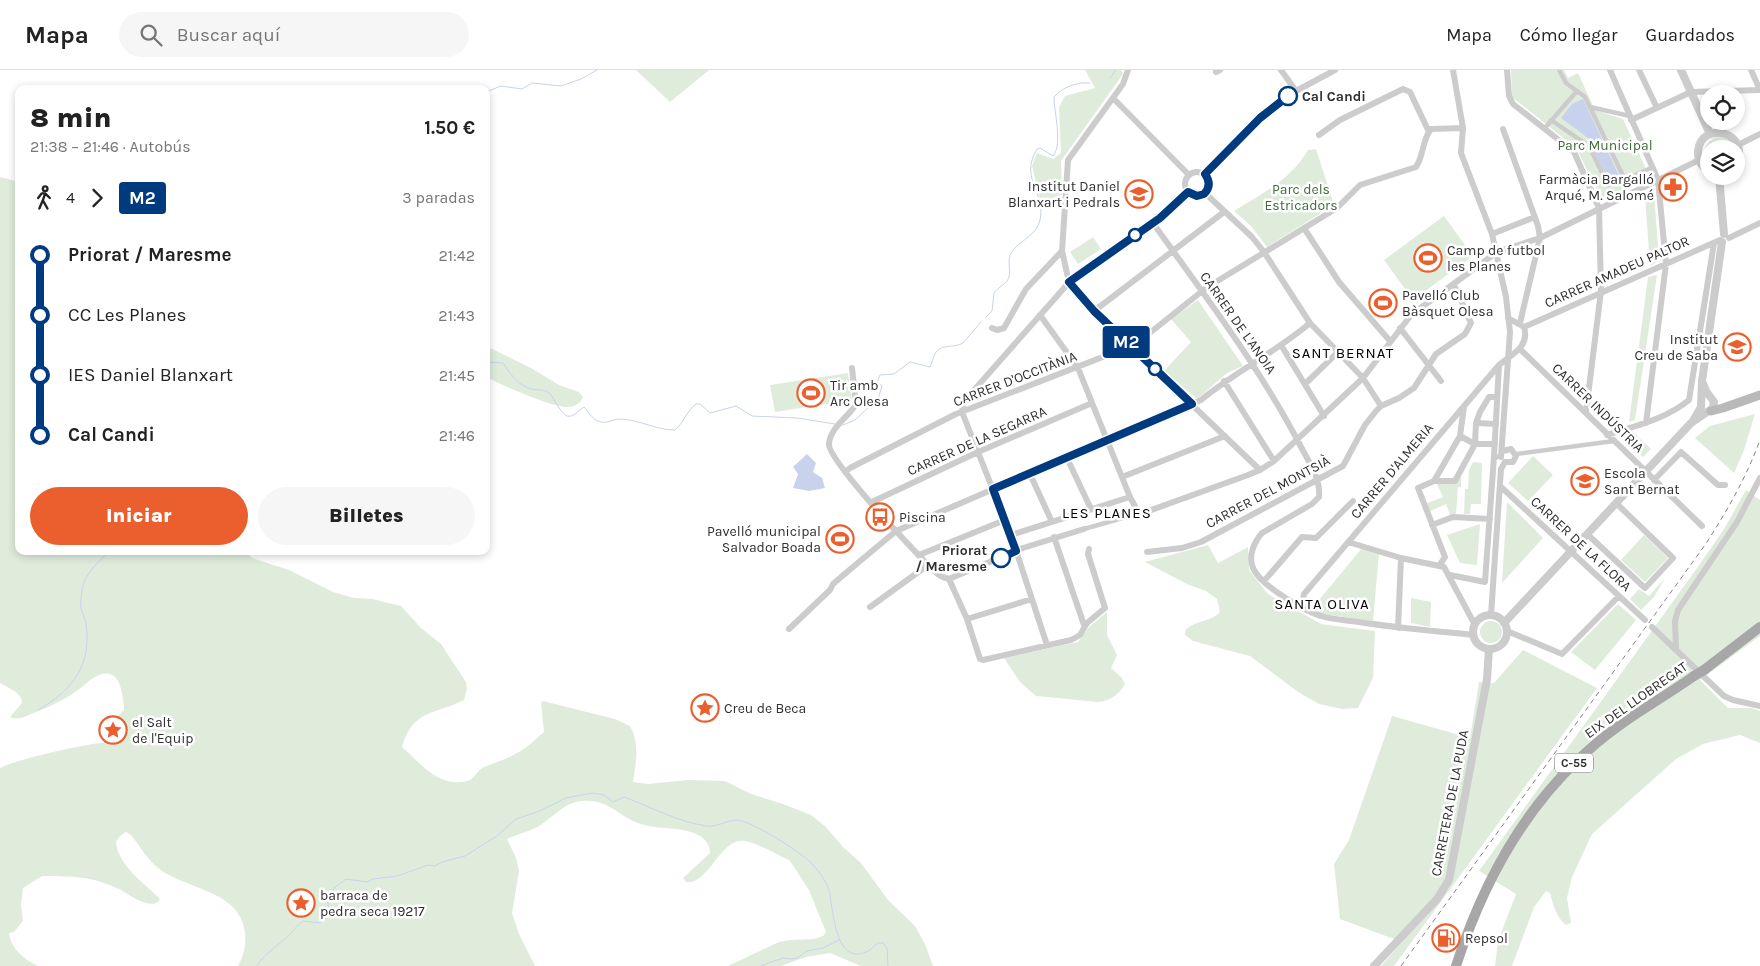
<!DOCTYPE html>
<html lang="es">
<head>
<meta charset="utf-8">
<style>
	:root { --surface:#fff; --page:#f6f6f6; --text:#222; --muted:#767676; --line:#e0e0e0; --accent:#ea5f2d }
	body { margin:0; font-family:Karla,sans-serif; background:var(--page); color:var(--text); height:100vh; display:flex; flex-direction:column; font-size:19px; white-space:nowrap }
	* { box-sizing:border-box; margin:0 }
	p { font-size:16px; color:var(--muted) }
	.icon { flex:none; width:28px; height:28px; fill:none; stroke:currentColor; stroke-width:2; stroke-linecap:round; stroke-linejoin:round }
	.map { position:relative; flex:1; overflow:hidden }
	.side { position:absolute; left:15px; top:15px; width:475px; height:470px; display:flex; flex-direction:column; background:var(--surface); border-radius:10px; box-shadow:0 2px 8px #0003 }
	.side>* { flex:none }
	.badge { padding:0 10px; border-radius:4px; font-size:18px; line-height:32px }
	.tools { position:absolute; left:1700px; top:15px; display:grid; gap:10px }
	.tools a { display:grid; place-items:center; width:45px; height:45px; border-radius:50%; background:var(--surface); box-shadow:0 2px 8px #0003; font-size:25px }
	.map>.badge { position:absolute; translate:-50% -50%; box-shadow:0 0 0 2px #fff }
	.legs { display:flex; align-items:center; gap:8px; height:55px; padding:0 15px; font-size:16px }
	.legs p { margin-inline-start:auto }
	.summary { display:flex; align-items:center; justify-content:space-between; height:85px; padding:0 15px }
	h1 { font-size:28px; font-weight:800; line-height:38px }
	.action { display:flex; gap:10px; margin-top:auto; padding:10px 15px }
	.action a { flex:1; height:58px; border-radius:30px; background:var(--accent); color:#fff; font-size:20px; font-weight:800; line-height:58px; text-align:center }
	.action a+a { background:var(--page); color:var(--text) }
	ul { padding:0 15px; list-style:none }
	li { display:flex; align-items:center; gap:18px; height:60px; font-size:19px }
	li i { display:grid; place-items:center; width:8px; height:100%; margin:0 6px; background:currentColor }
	li i::after { content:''; width:12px; height:12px; margin:-6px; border:4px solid; border-radius:50%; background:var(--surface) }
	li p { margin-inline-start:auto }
	li:first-child i { background:linear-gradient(#0000 50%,currentColor 0) }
	li:last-child i { background:linear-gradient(currentColor 50%,#0000 0) }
	header { display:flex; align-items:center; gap:30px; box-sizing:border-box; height:70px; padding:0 25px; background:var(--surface); border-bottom:1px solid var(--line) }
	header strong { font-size:24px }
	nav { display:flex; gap:28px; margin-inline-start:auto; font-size:18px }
	.search { width:350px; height:45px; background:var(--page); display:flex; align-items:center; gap:12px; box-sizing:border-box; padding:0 18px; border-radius:28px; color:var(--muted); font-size:19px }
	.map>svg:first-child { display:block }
	.green { fill:#dfecdc }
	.water { fill:#c8d2ed }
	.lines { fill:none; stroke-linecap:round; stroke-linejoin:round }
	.stream { stroke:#c8d2ed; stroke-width:1 }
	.pedestrian { stroke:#ccc; stroke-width:4.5 }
	.minor { stroke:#ccc; stroke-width:6 }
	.tertiary { stroke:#ccc; stroke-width:8 }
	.secondary { stroke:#b9b9b9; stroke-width:9 }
	.primary { stroke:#a7a7a7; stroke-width:10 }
	.rail { stroke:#848484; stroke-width:1; stroke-dasharray:5 4; stroke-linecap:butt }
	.primary-bridge { stroke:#a7a7a7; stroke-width:10 }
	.line-1-casing { stroke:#fff; stroke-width:11 }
	.line-1 { stroke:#003b80; stroke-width:8 }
	.stop-1-dot { fill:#fff; stroke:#003b80; stroke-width:2.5 }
	.labels { text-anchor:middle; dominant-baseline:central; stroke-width:5; stroke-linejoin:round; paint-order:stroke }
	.shield { fill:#fff; stroke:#6d6d6d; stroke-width:1 }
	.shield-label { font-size:12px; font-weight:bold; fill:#2f2f2f }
	.stop-label { font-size:14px; font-weight:bold; fill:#2f2f2f; stroke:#fff; text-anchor:start }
	.park-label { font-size:14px; fill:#416c3b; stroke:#fff }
	.poi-label { font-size:14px; fill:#2f2f2f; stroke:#fff; text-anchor:start }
	.street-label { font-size:14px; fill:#2f2f2f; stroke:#fff }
	.neighbourhood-label { font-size:15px; letter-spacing:1px; fill:#000; stroke:#fff }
</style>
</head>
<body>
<header>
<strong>Mapa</strong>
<div class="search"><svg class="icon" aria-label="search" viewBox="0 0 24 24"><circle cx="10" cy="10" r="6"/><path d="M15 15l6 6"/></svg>Buscar aquí</div>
<nav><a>Mapa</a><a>Cómo llegar</a><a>Guardados</a></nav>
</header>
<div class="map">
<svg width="1760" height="896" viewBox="0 0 1760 896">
	<rect width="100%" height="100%" fill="#fff"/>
	<!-- green -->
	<path class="green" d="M636,0H709L670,32Z
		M1085,0H1121L1123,4L1061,91L1062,125L1055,127L1051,136L1041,134L1032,96L1037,83L1053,89L1061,83L1059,37L1065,26L1095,18Z
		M1511,0H1564L1568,8L1578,3L1595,40L1623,49L1647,101L1645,110L1601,129L1577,79L1512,27Z
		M1716,67C1725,67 1732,70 1735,79H1709V94C1701,84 1704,72 1716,67Z
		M1316,79L1334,135L1267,177L1251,156L1234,141C1262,123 1291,110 1308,80Z
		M0,107L19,112V481H245L252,488L289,500L333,522L354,528L372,529L401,536L421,558L441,574L466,612L467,619L464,630C434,645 413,639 402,677C421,693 437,718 467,711C475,709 477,700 484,697C501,690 514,687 529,675C535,671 538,666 544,662L541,633L543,631L615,649L630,656C640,674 636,693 633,712L648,714L688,710L725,711L751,724L783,734L811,745L826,757L843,777L861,793L888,830L915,856L925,874L933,896H861L830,883L806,887L781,896H728L779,872L789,870L814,869L823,866L826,862L809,820L792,794L789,790C775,784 760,774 745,771C721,766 709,815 686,812L683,808L710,783C710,775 705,768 698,765C681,756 659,760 641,754C618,747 609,728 582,731C563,733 554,747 539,756C529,762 517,764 507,769L516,788L519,801L512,843L519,864L535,896H238C244,885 246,876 245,863C241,820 186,820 158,798C148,790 140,776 131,765L126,762L120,766L116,772C118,795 142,811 158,827L160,829L158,832C147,839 129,824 119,819C89,805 73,807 42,806L23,818L21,836L23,851L14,862L9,863C11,879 24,889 38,896H0V698C11,691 91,672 104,673V659L124,640V636C122,618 118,593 93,608C88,611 83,617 78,620C63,631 46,638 29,645C23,648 17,650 10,647L22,633C22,622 8,618 0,613Z
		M1654,122L1659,191L1650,196L1645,125Z
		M1444,146L1473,186L1413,230L1384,190Z
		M1093,167L1101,179L1078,194L1070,182Z
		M1657,205L1635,350L1629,352L1648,207Z
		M1198,230L1243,296L1227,303L1197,329L1164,301L1191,272L1171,249Z
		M486,276L531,298L559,315L579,322L583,327L581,331C577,335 573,337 567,337C551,337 502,315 486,307Z
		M848,303L852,330L775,342L770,315Z
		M1755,344L1744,380L1734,403L1695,368L1710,356Z
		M1630,359L1651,379L1643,387L1619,365Z
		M1533,386L1553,405L1528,431L1508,413Z
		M1473,392L1482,393L1481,434H1471L1470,444H1464L1465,419H1468L1469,400Z
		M1461,405V417H1458L1456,444L1450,445L1446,434L1428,442L1425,434L1443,427L1437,414L1456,412Z
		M1746,420L1760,430V566L1700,610L1728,638H1752L1760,641V673L1740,665L1703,674L1676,689L1600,757L1592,764L1572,807L1567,828L1571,853L1566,855C1556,847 1553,835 1550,823L1546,821L1534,837L1512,896H1495L1498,871L1516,824L1479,801L1697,498L1724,459Z
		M1507,432L1543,468L1502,513Z
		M1480,454L1477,495L1460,493L1447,465Z
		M1644,465L1668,488L1645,512L1621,490Z
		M1208,475L1218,493L1248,477L1249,500L1268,524L1321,554L1375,561L1373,608L1358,638L1342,639L1319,634L1298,622L1250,586L1193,571L1185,565V561C1193,550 1210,553 1220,542L1217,529L1206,521L1189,515L1145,492Z
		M1362,478L1379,484L1373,551L1322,544L1314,536Z
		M1665,508L1654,527L1641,540L1630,529L1639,519L1649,526Z
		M1411,528L1431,532L1430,557L1411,553Z
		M1618,534L1636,550L1595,600L1571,582Z
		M1107,542V565L1117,585L1111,598L1122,608L1125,614C1119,624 1111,631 1098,632L1036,626L1020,612L1004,588L1078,572L1090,556Z
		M1480 562a11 11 0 1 1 22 0a11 11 0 1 1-22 0Z
		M1523,580L1597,618L1394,896H1381L1402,872L1340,849L1334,794L1349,770L1392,646L1470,668L1479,612L1494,613Z"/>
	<!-- water -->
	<path class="water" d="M1583,29L1620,108L1609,112L1588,68L1561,48L1572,34Z
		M807,384L816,393L813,402L822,408L825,418L809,421L793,418L798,404L793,397Z"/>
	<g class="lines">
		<!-- stream -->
		<path class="stream" d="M1110,8L1116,0
			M486,22L501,16L522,19L532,13L561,16L581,9L597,0
			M986,247L992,241L994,223C998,217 1007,214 1009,207C1011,198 1006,188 1013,180C1021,170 1037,165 1040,150C1046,122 1019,109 1037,79L1040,78L1053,86C1063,74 1054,42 1054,27C1063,17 1076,12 1090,13
			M486,292L503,293C510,303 516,313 528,318C536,322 543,317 550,324C555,329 560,343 567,346C573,348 579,340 584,337C589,342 591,348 598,351C606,355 612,349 621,349C640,350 656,360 675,360C684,352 687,341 696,334H700L710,343L736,336L752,346L797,348L835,354
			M843,355L855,350L871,335L877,333L882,316L877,312L880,305L894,304L910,292L930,297C933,292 933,286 936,282C942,274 955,278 963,273L981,252
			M38,640C73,620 92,595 86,553C85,548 82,543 81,538C80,530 82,515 86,508C91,498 102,489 109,481
			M257,896C265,883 275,878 286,868C292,863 296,856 303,851L320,853C335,842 327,842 328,828L334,818L346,809L367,812L373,809L397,806L428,795L435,796L442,792L465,786L497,766L516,749L537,742L566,728L592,723L604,725L613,732L624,727C651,737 678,752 707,756C718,757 727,750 737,750C752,751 799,781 810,792C818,800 825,809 829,820C833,836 834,896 866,882C871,880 874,876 878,873H883L887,878L888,896
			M760,896L783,888L791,889L797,888L807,881L823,878L839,870"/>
		<!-- pedestrian -->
		<path class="pedestrian" d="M1559,0L1566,13L1585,27L1625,110L1653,97
			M1590,37L1630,46
			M1551,50L1589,76L1608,115L1623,108
			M1544,59L1577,21
			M1516,384L1614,371
			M1084,459L1140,443"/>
		<!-- minor -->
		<path class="minor" d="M1128,0L1123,14L1068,90L1062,181L1069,212L1094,241L1260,400
			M1281,0L1296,21
			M1453,0L1463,58L1461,83L1492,164L1506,227L1510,262L1501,387
			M1507,0L1509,26L1513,34L1574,82L1599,138L1601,221L1586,342
			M1610,0L1658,110L1666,194L1646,353
			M1639,0L1657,38
			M1751,0L1760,20
			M1216,2L1220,0
			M1113,28L1189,105
			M1631,50L1691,22L1760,20
			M1503,59L1538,156L1540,168L1520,253
			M1319,65L1340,50L1403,19L1410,22L1429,62
			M1738,75L1760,64
			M1185 114a12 12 0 1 1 24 0a12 12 0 1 1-24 0Z
			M1205,104L1270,39L1296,21L1335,0
			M1205,123L1252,167L1264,182L1310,253L1363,308L1381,336
			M1153,153C1204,225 1259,296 1300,375C1308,391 1321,408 1319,427L1312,434L1262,463C1254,472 1248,486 1253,498C1260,515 1304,541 1321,546C1333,550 1347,550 1359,552C1397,558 1435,561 1474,565
			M1304,158L1339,212L1390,271
			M1492,164L1535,147
			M1729,168L1760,153
			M1094,241L1224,142
			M1040,245L1078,298L1130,427L1137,440L1143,443L1248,405L1260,400L1274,391L1363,308L1411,245L1497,182L1540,168L1699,90
			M1524,257L1720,170
			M992,258L997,260L1004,258L1026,219L1062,181
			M1400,258L1441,311
			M1281,275L1324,346
			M1520,279L1702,456
			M852,298L856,334C849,347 830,357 829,374C828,390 922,491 939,505C942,507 945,508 949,509L967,549L980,589L983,590L1071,570L1080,565L1087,553L1105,538L1088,484L1089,479
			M1224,311L1274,391
			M1305,314L1337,283
			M962,342L963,335L968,327L1072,209L1160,148L1188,121
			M962,342L1011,465L1047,575
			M1476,353L1496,354
			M1607,365C1635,356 1666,349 1689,330L1714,173
			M1460,366L1475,374H1495
			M1503,381L1511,379L1516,386L1513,392H1505
			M1496,387L1494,386L1499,295
			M1067,388L1091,439
			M845,402L850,398L956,344L1136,274L1206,218L1337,138L1360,115L1416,97C1424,85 1422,70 1431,59L1463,58
			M1030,404L1052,452
			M1122,407L1225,366
			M1654,410L1681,382L1718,415H1725
			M1434,411H1455L1475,374L1476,353L1480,342L1489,327H1497
			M1500,416L1645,550
			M872,432L978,382L1092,333
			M1432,455L1453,447L1490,449
			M1587,464L1645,518L1673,488L1616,433
			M1011,465L1130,427
			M1054,467L1084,555
			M1348,472L1401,488L1444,497L1475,555
			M1147,482L1182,478L1201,472L1343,396L1365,355L1376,341L1381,336L1399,328L1414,318L1436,284L1465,264L1471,253L1454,215
			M919,485L1005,450
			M1439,496L1445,487L1418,418L1434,411L1460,366L1464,336
			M1450,505L1485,512L1494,386
			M949,509L1023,478L1084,459
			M1264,511L1302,467L1316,468L1353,431
			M870,537L928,495
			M1302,537L1304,524L1499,295C1512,284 1530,277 1524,257L1508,248
			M1491,545L1501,399L1505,392
			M967,549L1032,529
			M1652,557L1724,626L1733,630L1760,636
			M1398,558L1401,488
			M789,559L830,520L833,514L847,502L896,461L1201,330C1235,302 1276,282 1310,253
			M1507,561L1562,584L1619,526
			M1676,579L1675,551L1678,540L1737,452L1760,408"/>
		<!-- tertiary -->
		<path class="tertiary" d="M1681,0L1710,64
			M1709,101C1702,97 1697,90 1698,81C1701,50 1752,61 1736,95
			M1719,106L1724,164
			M1693,351L1701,337L1702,311L1722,172
			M1473 562a17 17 0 1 1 34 0a17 17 0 1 1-34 0Z
			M1504,553L1691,353L1713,338L1714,332L1706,321L1702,311
			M1374,896L1437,829L1449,810L1487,609L1489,579"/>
		<!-- secondary -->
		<path class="secondary" d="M1711,341L1723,338L1760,325"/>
		<!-- primary -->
		<path class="primary" d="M1704,600L1760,557
			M1456,896C1483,812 1524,736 1591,678C1622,650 1660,630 1694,606"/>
		<!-- rail -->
		<path class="rail" d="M1401,896L1705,475C1727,441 1746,408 1760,370"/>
		<!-- primary-bridge -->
		<path class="primary-bridge" d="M1694,606L1704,600"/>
	</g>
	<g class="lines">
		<!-- line-1 casing -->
		<g class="line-1-casing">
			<path id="line-1" d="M1001,488L1016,481L993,419L1192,334L1094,241L1069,212L1160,148L1188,122L1197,126L1204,124C1210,118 1210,111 1205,104L1260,48L1288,26"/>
		</g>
		<!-- line-1 -->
		<use href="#line-1" class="line-1"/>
	</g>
	<!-- icons -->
	<defs>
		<g id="pharmacy-ring" transform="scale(1.4375)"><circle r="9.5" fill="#fff" stroke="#ea5f2d" stroke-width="1.5"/><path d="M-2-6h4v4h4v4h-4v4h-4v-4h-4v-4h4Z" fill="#ea5f2d"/></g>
		<g id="school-ring" transform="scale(1.4375)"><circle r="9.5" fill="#fff" stroke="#ea5f2d" stroke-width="1.5"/><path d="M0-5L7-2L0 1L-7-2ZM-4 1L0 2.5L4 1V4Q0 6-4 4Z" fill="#ea5f2d"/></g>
		<g id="stadium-ring" transform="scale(1.4375)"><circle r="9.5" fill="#fff" stroke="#ea5f2d" stroke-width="1.5"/><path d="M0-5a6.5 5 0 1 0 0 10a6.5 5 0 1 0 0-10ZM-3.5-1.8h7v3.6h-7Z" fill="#ea5f2d"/></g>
		<g id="bus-ring" transform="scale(1.4375)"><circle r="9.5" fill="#fff" stroke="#ea5f2d" stroke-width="1.5"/><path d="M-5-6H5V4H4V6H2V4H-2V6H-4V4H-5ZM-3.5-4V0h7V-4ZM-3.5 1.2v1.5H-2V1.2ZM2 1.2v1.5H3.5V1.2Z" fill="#ea5f2d"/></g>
		<g id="sight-ring" transform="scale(1.4375)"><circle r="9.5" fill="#fff" stroke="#ea5f2d" stroke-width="1.5"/><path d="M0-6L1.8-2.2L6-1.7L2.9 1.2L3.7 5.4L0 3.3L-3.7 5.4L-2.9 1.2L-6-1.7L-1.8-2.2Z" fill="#ea5f2d"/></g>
		<g id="fuel-ring" transform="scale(1.4375)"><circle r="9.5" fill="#fff" stroke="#ea5f2d" stroke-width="1.5"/><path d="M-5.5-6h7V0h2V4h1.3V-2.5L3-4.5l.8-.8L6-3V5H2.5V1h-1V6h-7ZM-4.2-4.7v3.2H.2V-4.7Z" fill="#ea5f2d"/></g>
	</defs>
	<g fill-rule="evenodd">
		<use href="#pharmacy-ring" x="1673" y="117"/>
		<use href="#school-ring" x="1139" y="124"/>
		<use href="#stadium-ring" x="1428" y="188"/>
		<use href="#stadium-ring" x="1383" y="233"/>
		<use href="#school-ring" x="1737" y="277"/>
		<use href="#stadium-ring" x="811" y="323"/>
		<use href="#school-ring" x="1585" y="411"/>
		<use href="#bus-ring" x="880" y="447"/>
		<use href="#stadium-ring" x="840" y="469"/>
		<use href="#sight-ring" x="705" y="638"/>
		<use href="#sight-ring" x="113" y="660"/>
		<use href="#sight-ring" x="301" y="833"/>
		<use href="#fuel-ring" x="1446" y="868"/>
	</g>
	<!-- markers -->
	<g class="stop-1-dot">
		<circle cx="1288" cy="26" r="9"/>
		<circle cx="1135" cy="165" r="6"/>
		<circle cx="1155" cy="299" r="6"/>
		<circle cx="1001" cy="488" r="9"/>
	</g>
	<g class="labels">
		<!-- shield labels -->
		<rect class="shield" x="1555" y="683.5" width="38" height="19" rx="4"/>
		<g class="shield-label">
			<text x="1574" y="693">C-55</text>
		</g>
		<!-- stop labels -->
		<g class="stop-label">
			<text x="1302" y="26">Cal Candi</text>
			<text x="987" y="480" text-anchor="end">Priorat<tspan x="987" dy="16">/ Maresme</tspan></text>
		</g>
		<!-- park labels -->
		<g class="park-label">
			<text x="1605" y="75">Parc Municipal</text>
			<text x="1301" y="119">Parc dels<tspan x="1301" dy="16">Estricadors</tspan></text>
		</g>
		<!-- poi labels -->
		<g class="poi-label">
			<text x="1654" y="109" text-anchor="end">Farmàcia Bargalló<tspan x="1654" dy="16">Arqué, M. Salomé</tspan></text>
			<text x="1120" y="116" text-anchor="end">Institut Daniel<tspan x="1120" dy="16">Blanxart i Pedrals</tspan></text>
			<text x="1447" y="180">Camp de futbol<tspan x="1447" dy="16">les Planes</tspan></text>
			<text x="1402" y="225">Pavelló Club<tspan x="1402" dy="16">Bàsquet Olesa</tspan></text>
			<text x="1718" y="269" text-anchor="end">Institut<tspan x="1718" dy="16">Creu de Saba</tspan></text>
			<text x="830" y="315">Tir amb<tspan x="830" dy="16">Arc Olesa</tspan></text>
			<text x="1604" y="403">Escola<tspan x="1604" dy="16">Sant Bernat</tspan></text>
			<text x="899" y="447">Piscina</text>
			<text x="821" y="461" text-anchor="end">Pavelló municipal<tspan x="821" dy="16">Salvador Boada</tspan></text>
			<text x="724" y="638">Creu de Beca</text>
			<text x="132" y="652">el Salt<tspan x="132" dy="16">de l'Equip</tspan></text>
			<text x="320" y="825">barraca de<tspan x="320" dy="16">pedra seca 19217</tspan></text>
			<text x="1465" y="868">Repsol</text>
		</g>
		<!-- street labels -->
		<g class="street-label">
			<text transform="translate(1617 202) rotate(-24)">CARRER AMADEU PALTOR</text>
			<text transform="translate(1238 253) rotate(55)">CARRER DE L'ANOIA</text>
			<text transform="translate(1015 309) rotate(-21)">CARRER D'OCCITÀNIA</text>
			<text transform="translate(1598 338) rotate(44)">CARRER INDÚSTRIA</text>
			<text transform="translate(977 371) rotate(-24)">CARRER DE LA SEGARRA</text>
			<text transform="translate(1392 401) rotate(-50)">CARRER D'ALMERIA</text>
			<text transform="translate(1268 422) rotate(-28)">CARRER DEL MONTSIÀ</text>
			<text transform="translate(1581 474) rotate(43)">CARRER DE LA FLORA</text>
			<text transform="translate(1636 630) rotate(-35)">EIX DEL LLOBREGAT</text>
			<text transform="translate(1450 733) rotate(-79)">CARRETERA DE LA PUDA</text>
		</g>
		<!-- neighbourhood labels -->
		<g class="neighbourhood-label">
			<text x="1343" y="283">SANT BERNAT</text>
			<text x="1107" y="443">LES PLANES</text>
			<text x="1322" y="534">SANTA OLIVA</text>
		</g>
	</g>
</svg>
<div class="tools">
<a><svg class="icon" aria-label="locate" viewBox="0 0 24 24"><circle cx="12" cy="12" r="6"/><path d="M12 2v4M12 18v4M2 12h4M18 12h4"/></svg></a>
<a><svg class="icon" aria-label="layers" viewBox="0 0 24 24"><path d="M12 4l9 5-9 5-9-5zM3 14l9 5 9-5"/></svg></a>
</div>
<b class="badge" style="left:1126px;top:272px;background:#003b80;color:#fff">M2</b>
<section class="side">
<div class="summary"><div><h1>8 min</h1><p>21:38 – 21:46 · Autobús</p></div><b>1.50 €</b></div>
<div class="legs"><svg class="icon" aria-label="walk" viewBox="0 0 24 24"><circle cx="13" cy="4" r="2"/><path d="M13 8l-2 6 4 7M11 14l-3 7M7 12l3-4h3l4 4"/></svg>4<svg class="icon" aria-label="forward" viewBox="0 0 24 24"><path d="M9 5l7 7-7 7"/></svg><b class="badge" style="background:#003b80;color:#fff">M2</b><p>3 paradas</p></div>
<ul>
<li><i style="color:#003b80"></i><b>Priorat / Maresme</b><p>21:42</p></li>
<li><i style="color:#003b80"></i><span>CC Les Planes</span><p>21:43</p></li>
<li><i style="color:#003b80"></i><span>IES Daniel Blanxart</span><p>21:45</p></li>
<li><i style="color:#003b80"></i><b>Cal Candi</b><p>21:46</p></li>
</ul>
<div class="action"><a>Iniciar</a><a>Billetes</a></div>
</section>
</div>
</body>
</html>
